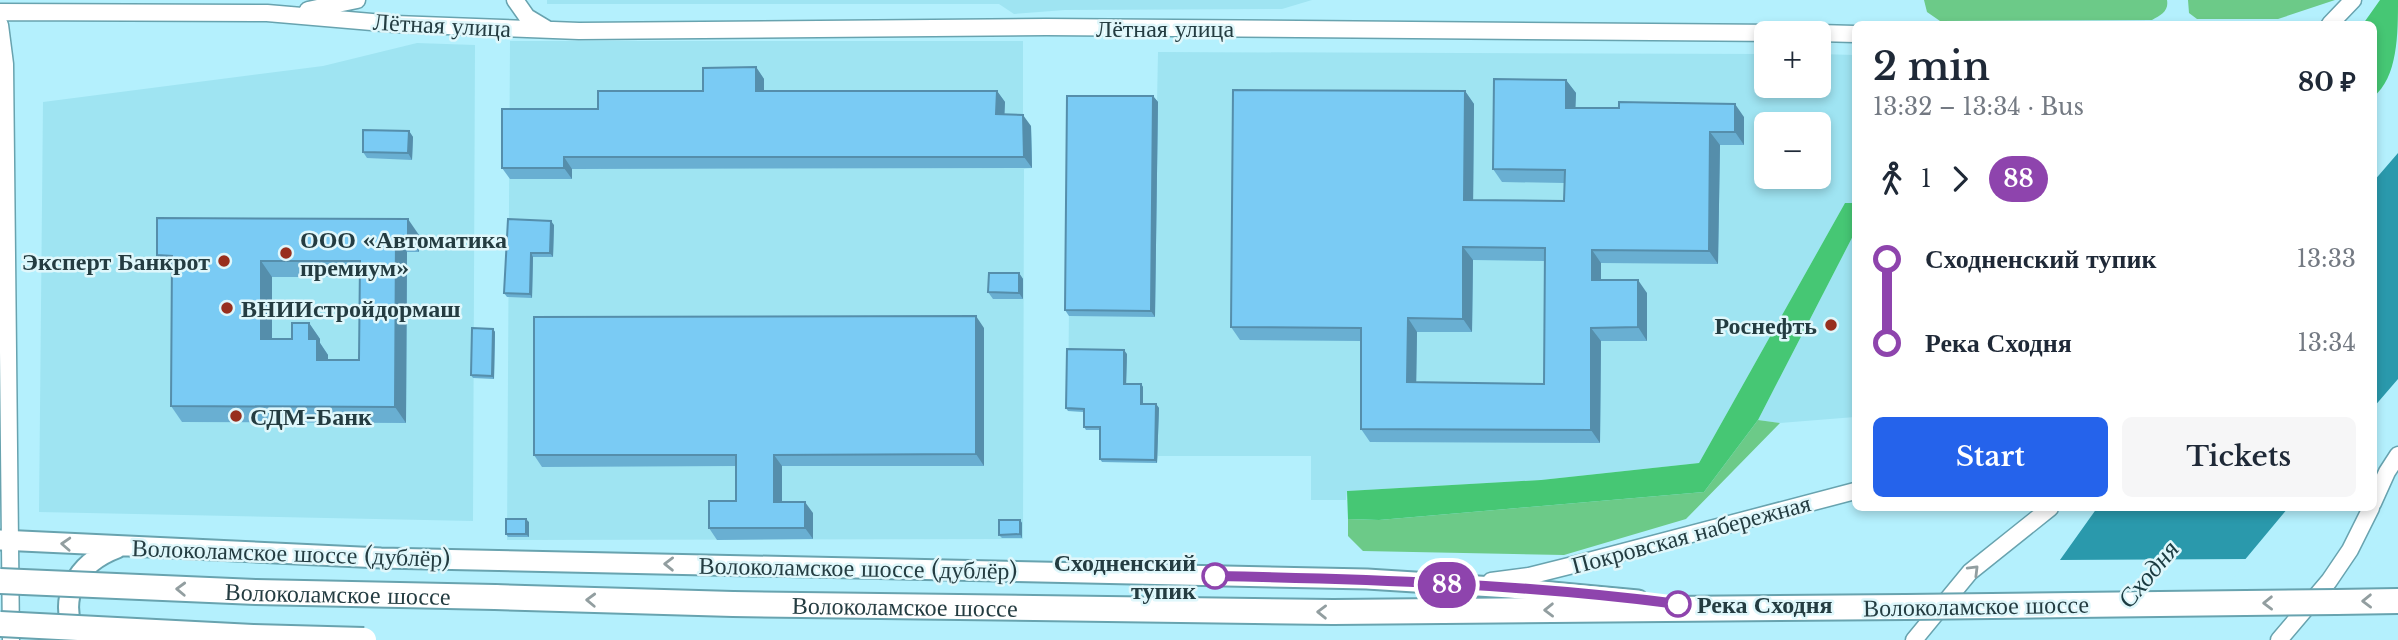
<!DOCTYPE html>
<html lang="en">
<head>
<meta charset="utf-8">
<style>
	:root { --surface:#fff; --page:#f6f6f7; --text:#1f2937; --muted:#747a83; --accent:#2563eb }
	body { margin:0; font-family:"Libre Baskerville",serif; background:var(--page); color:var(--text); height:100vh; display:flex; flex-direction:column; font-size:26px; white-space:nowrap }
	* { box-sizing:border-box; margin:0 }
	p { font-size:23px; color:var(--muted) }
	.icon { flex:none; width:38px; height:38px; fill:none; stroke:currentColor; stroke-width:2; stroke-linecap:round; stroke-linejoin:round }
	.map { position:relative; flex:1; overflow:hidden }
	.sheet { position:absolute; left:1852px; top:21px; width:525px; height:490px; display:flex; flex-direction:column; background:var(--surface); border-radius:10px; box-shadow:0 4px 10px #0003 }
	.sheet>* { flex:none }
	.badge { padding:0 14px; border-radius:23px; font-size:24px; line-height:46px }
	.fabs { position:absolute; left:1754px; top:21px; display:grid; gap:14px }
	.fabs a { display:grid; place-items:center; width:77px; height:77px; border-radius:10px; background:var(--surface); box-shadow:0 4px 10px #0003; font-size:35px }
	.map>.badge { position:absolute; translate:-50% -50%; box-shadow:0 0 0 4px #fff }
	.legs { display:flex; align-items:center; gap:10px; height:77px; padding:0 21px; font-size:23px }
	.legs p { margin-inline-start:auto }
	.headline { display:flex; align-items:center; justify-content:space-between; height:119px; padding:0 21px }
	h1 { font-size:38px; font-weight:600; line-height:52px }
	.cta { display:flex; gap:14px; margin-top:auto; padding:14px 21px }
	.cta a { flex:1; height:80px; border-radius:10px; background:var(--accent); color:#fff; font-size:28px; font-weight:600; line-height:80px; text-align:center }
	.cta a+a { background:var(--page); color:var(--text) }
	ul { padding:0 21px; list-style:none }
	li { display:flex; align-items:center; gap:24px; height:84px; font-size:26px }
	li i { display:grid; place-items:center; width:10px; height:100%; margin:0 9px; background:currentColor }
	li i::after { content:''; width:18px; height:18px; margin:-9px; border:5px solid; border-radius:50%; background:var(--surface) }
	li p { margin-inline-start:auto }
	li:first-child i { background:linear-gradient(#0000 50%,currentColor 0) }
	li:last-child i { background:linear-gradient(currentColor 50%,#0000 0) }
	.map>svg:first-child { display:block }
	.built { fill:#9fe4f2; fill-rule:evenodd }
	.green { fill:#6cca88 }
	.forest { fill:#46c774 }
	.water { fill:#2a99ac }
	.pier { fill:#b4f0fd }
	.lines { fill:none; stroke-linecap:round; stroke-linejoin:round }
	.minor-casing { stroke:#68a3af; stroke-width:19 }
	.tertiary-casing { stroke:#68a3af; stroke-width:23 }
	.primary-casing { stroke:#68a3af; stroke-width:28 }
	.minor { stroke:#fff; stroke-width:16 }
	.tertiary { stroke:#fff; stroke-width:19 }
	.primary { stroke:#fff; stroke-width:24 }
	.primary-bridge-casing { stroke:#68a3af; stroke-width:28; stroke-linecap:butt }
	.primary-bridge { stroke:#fff; stroke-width:24 }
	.wall { fill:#69afd2; fill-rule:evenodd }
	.shaded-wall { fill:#558eab }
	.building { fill:#7acbf4; stroke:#558eab; stroke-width:2; fill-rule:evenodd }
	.oneway { stroke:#929ea0 }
	.line-1-casing { stroke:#fff; stroke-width:16 }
	.line-1 { stroke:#8e44ad; stroke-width:10 }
	.poi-dot { fill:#982f1e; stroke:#dff7fb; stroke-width:2.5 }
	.stop-1-dot { fill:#fff; stroke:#8e44ad; stroke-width:3.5 }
	.labels { text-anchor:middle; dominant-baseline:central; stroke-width:5; stroke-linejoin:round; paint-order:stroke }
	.street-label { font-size:24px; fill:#243c41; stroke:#dff7fb }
	.poi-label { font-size:24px; font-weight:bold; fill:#243c41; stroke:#dff7fb; text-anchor:start }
	.stop-label { font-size:24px; font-weight:bold; fill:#243c41; stroke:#dff7fb; text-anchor:end }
	.water-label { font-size:26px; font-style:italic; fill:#1b3b41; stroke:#dff7fb }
</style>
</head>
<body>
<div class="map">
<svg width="2398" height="640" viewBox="0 0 2398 640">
	<rect width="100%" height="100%" fill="#b4f0fd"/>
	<!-- built -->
	<path class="built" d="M547,0H1312L1282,9L1065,10L1014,14L999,4H547Z
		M510,41H1023V126H1031L1032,168L1024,169L1023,539L507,540Z
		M417,43L475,45L473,521L39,512L43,102L323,66Z
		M1158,52L1766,54V86H1818V54L1855,55V203H1845L1699,463L1541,480L1347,491L1346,500H1311V456H1158L1157,463L1102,462V430H1086V412L1068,411L1071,102H1157ZM1766,124H1818V177H1766Z
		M1855,232V417L1780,423L1758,420Z"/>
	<!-- green -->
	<path class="green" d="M1924,0H2167C2169,11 2161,15 2152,20L1940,21L1927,12Z
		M2188,0H2335L2278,19H2197L2189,13Z
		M1758,420L1780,423L1686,519L1564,555L1363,551L1348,536V519L1379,520L1704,492Z"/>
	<!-- forest -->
	<path class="forest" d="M2380,0H2398C2398,33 2398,78 2373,97V24H2363Z
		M1845,203H1855V232L1758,420L1704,492L1379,520L1348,519L1347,491L1541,480L1699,463Z"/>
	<!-- water -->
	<path class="water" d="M2398,153V379L2373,408V182Z
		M2097,508H2288L2228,580L1993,640L2050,574Z"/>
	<!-- pier -->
	<path class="pier" d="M2249,559L2185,640H1990L2056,560Z"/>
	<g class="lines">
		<!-- minor casing -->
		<g class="minor-casing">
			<path id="minor" d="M515,0L527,17L547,29
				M308,10L357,0
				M0,12L267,13L395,24L579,31L1046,27L1781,33
				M2330,24L2353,0
				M0,25L5,64L11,640
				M1818,33L1855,34
				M2373,503L2387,472L2398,455
				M1491,581L1529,576L1577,564L1855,491
				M1914,640L1970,572L2050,508
				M2279,640L2329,581L2350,550L2371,508"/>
		</g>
		<!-- tertiary casing -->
		<g class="tertiary-casing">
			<path id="tertiary" d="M0,540L381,558L1367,579L1510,588L1638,600
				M78,640C55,599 77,563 117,548"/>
		</g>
		<!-- primary casing -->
		<g class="primary-casing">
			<g id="primary">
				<path id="s1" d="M495,597L733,604L1333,612L1906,607"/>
				<path d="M2336,602L2398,601"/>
			</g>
		</g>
		<!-- minor -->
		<use href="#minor" class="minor"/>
		<!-- tertiary -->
		<use href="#tertiary" class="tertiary"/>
		<!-- primary -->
		<use href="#primary" class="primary"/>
		<!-- primary-bridge casing -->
		<g class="primary-bridge-casing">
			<g id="primary-bridge">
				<path id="s2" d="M0,581L256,592L495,597"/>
				<path d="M1906,607L2336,602"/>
				<path d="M0,624L253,637L364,640"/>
			</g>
		</g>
		<!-- primary-bridge -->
		<use href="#primary-bridge" class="primary-bridge"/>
	</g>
	<!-- wall -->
	<path class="wall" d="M756,67L764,79V91H997L1005,102L1004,115L1031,126L1032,168L572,169V179H510L502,168L598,109L703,91Z
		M1566,80L1576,93L1575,108L1744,117V145H1720L1718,264L1601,263V280L1647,293V341H1601L1600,443L1370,442L1361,429V341L1240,340L1231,327L1465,91L1474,104L1473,200L1564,201L1565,183L1502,182L1493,169ZM1473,260L1545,261L1544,384L1416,383L1417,332H1472Z
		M1153,96L1158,102L1155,317L1069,316L1065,310Z
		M409,131L413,137L412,160L367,158L363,152Z
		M508,219L554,225L553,257H533L532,298L507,297L504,293Z
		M419,235V252H407L406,423L182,422L171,406L172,271H168L157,255ZM272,277H360L359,360H328V355L320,343V339L309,323L292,339H272Z
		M1019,273L1023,279V299H993L988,292Z
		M984,328V466H782V502L813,513V539L717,540L709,528L736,501V466L542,467L534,455Z
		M493,329L495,332L494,379L473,378L471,375Z
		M1127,354L1126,384H1141L1143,387V404H1156L1159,408L1157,463L1102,462L1100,459V430H1086L1084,427V412L1068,411L1066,408Z
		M1020,520L1022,523V538H1002L999,535Z
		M529,522V537H508L506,534Z"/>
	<!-- shaded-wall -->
	<path class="shaded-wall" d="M756,67L764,79V102L756,91Z
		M1566,80L1576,93L1575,121L1566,108Z
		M997,91L1005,102L1004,126L996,114Z
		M1465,91L1474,104L1473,213L1464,200Z
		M1153,96L1158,102L1155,317L1151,311Z
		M1735,104L1744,117V145L1735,132Z
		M1023,115L1031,126L1032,168L1024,157Z
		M409,131L413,137L412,160L408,153Z
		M1710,132L1720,145L1718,264L1709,251Z
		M564,157L572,169V179L564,168Z
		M408,219L419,235V252L408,236Z
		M551,221L554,225L553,257L550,253Z
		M396,236L407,252L406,423L395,407Z
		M1463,247L1473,260L1472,332L1463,319Z
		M1592,250L1601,263V293L1592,280Z
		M531,253L533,257L532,298L530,294Z
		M261,261L272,277V355L261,339Z
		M1019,273L1023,279V299L1019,293Z
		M1638,280L1647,293V341L1638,327Z
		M976,316L984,328V466L976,454Z
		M1408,318L1417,332L1416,396L1407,382Z
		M309,323L320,339V343L328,355V376L317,360L309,339Z
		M1591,328L1601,341L1600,443L1591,430Z
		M493,329L495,332L494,379L492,376Z
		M1124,350L1127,354L1126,387L1124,384Z
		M1141,384L1143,387V408L1141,404Z
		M1156,404L1159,408L1157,463L1155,460Z
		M774,455L782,466V513L774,502Z
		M805,502L813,513V539L805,528Z
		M526,519L529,522V537L526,534Z
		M1020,520L1022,523V538L1020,534Z"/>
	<!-- building -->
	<path class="building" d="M756,67V91H997L996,114L1023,115L1024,157H564V168H502V109H598V91H703V68Z
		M1494,79L1566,80V108H1619V102L1735,104V132H1710L1709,251L1592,250V280H1638V327L1591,328V430L1361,429V328L1231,327L1233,90L1465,91L1464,200L1564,201L1565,170L1493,169ZM1463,247L1545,248L1544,384L1407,382L1408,318L1463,319Z
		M1067,96H1153L1151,311L1065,310Z
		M363,130L409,131L408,153L363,152Z
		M157,218L408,219V236H396L395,407L171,406L172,256L157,255ZM261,261H360L359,360H317V339H309V323H292V339H261Z
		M508,219L551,221L550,253H531L530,294L504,293Z
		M989,273H1019V293L988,292Z
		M976,316V454L774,455V502H805V528H709V501H736V455H534V317Z
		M472,328L493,329L492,376L471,375Z
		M1067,349L1124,350V384H1141V404H1156L1155,460L1100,459V427H1084V409L1066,408Z
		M506,519H526V534H506Z
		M999,520H1020V534L999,535Z"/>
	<!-- one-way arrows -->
	<defs><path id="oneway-chevron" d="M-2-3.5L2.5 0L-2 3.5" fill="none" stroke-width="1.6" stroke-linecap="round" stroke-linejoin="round" transform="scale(1.75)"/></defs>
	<g class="oneway">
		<use href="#oneway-chevron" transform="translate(66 544) rotate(-177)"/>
		<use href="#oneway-chevron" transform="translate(669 564) rotate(-179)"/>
		<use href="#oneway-chevron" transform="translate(1974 570) rotate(-45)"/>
		<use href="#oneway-chevron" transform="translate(181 589) rotate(-178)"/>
		<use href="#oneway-chevron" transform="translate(591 600) rotate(-178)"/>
		<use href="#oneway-chevron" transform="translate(2367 601) rotate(179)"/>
		<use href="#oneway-chevron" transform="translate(2268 603) rotate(179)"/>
		<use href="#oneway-chevron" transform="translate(1549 610) rotate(179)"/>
		<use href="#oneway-chevron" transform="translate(1322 612) rotate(-179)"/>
	</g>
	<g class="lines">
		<!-- line-1 casing -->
		<g class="line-1-casing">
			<path id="line-1" d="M1215,576C1369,579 1525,584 1678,604"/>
		</g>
		<!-- line-1 -->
		<use href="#line-1" class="line-1"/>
	</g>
	<!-- markers -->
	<g class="poi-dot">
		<circle cx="286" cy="253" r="7"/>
		<circle cx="224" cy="261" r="7"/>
		<circle cx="227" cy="308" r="7"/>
		<circle cx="1831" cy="325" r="7"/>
		<circle cx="236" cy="416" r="7"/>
	</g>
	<g class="stop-1-dot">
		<circle cx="1215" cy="576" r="12"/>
		<circle cx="1678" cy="604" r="12"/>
	</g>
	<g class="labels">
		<!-- street labels -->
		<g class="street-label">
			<text transform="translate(442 25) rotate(3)">Лётная улица</text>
			<text x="1165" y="28">Лётная улица</text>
			<text transform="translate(1691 534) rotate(-15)">Покровская набережная</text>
			<text transform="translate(291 553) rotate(2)">Волоколамское шоссе (дублёр)</text>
			<text transform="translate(858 568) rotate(1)">Волоколамское шоссе (дублёр)</text>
			<text stroke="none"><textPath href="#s2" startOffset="338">Волоколамское шоссе</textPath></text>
			<text stroke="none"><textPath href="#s1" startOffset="410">Волоколамское шоссе</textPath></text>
			<text transform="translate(1976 606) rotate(-1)">Волоколамское шоссе</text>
		</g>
		<!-- poi labels -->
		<g class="poi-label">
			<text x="300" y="239">ООО «Автоматика<tspan x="300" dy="28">премиум»</tspan></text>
			<text x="210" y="261" text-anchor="end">Эксперт Банкрот</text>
			<text x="241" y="308">ВНИИстройдормаш</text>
			<text x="1817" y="325" text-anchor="end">Роснефть</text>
			<text x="250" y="416">СДМ-Банк</text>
		</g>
		<!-- stop labels -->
		<g class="stop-label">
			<text x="1196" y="562">Сходненский<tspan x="1196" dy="28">тупик</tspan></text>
			<text x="1697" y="604" text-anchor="start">Река Сходня</text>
		</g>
		<!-- water labels -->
		<g class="water-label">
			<text transform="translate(2148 574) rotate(-50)">Сходня</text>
		</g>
	</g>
</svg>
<div class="fabs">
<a>+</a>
<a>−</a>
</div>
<b class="badge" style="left:1447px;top:585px;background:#8e44ad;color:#fff">88</b>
<section class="sheet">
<div class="headline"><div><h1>2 min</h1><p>13:32 – 13:34 · Bus</p></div><b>80 ₽</b></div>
<div class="legs"><svg class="icon" aria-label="walk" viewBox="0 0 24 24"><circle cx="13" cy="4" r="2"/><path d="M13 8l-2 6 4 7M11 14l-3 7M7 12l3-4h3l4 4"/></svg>1<svg class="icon" aria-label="forward" viewBox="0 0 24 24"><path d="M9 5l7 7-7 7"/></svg><b class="badge" style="background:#8e44ad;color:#fff">88</b></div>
<ul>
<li><i style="color:#8e44ad"></i><b>Сходненский тупик</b><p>13:33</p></li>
<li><i style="color:#8e44ad"></i><b>Река Сходня</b><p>13:34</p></li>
</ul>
<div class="cta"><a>Start</a><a>Tickets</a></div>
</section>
</div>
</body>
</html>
